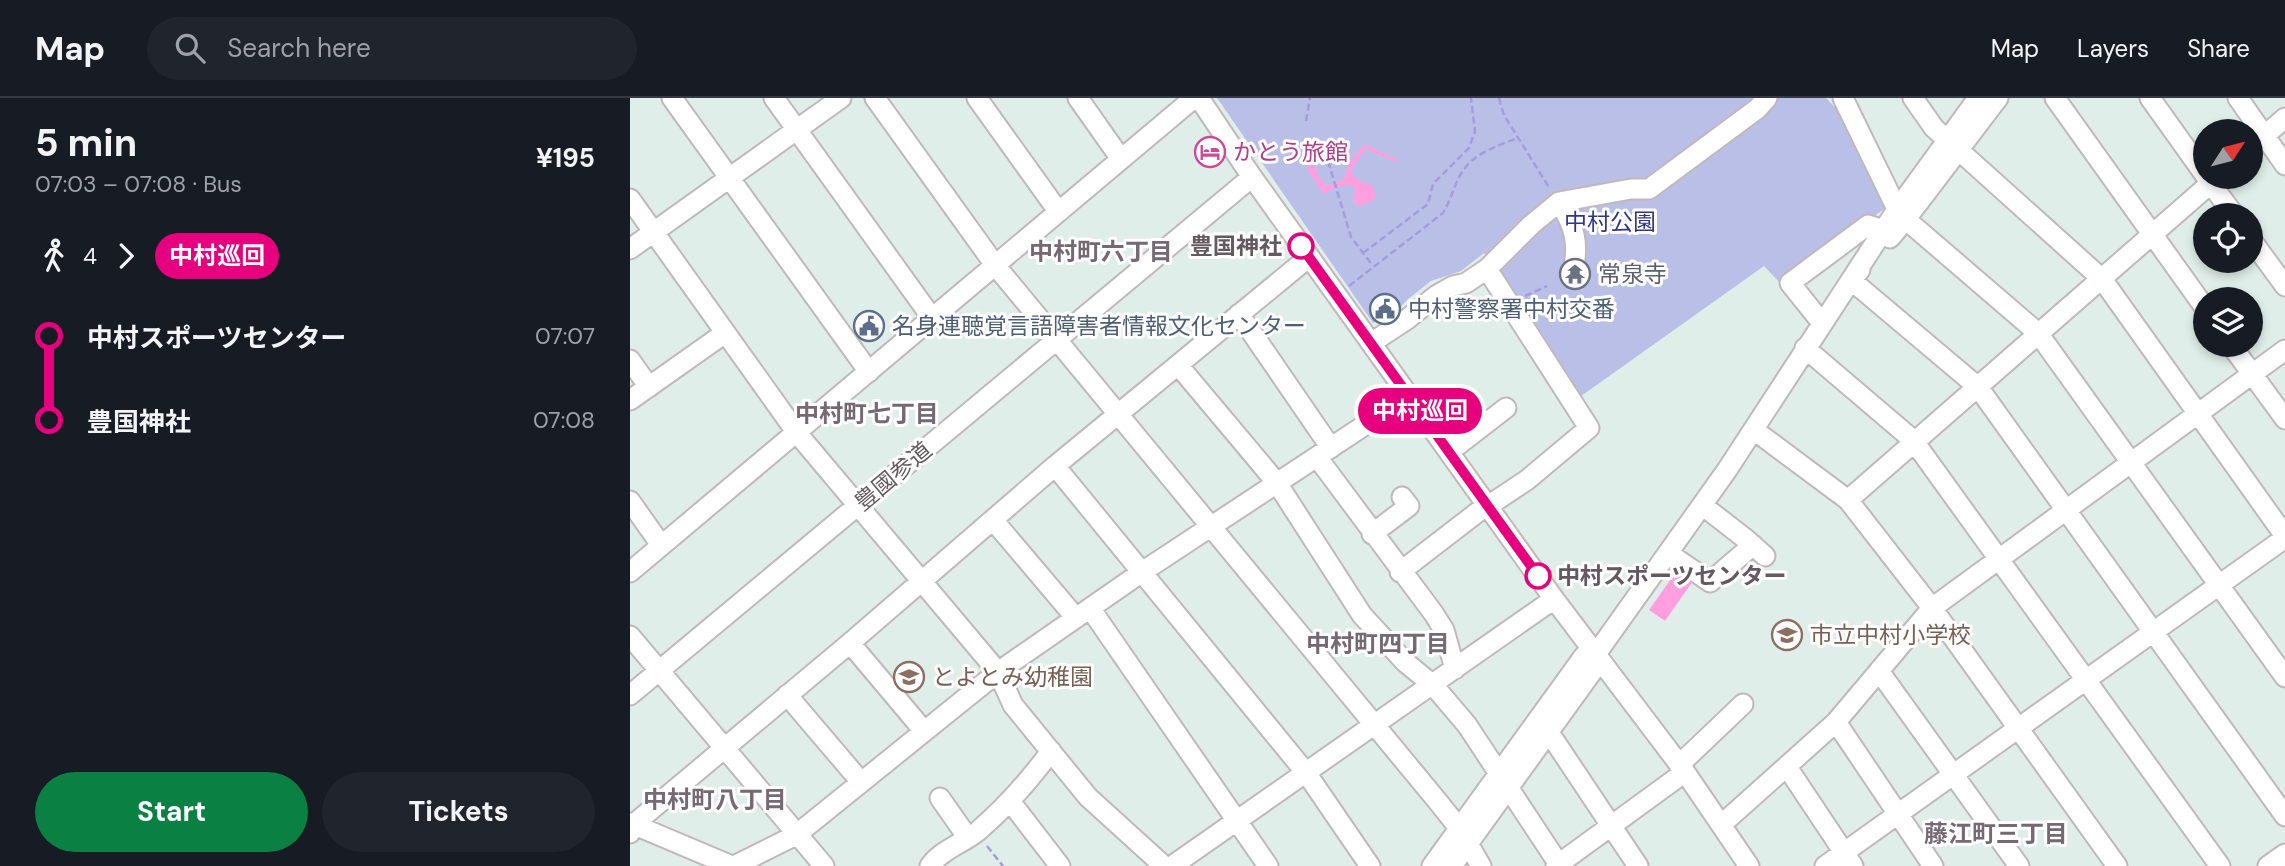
<!DOCTYPE html>
<html lang="en">
<head>
<meta charset="utf-8">
<style>
	:root { --surface:#171b24; --page:#20242c; --text:#f1f3f6; --muted:#9ea1a6; --line:#363941; --accent:#0b8043 }
	body { margin:0; font-family:"DM Sans","Noto Sans JP",sans-serif; background:var(--page); color:var(--text); height:100vh; display:flex; flex-direction:column; font-size:26px; white-space:nowrap }
	* { box-sizing:border-box; margin:0 }
	p { font-size:23px; color:var(--muted) }
	.icon { flex:none; width:38px; height:38px; fill:none; stroke:currentColor; stroke-width:2; stroke-linecap:round; stroke-linejoin:round }
	.map { position:relative; flex:1; overflow:hidden }
	.sheet { display:flex; flex-direction:column; background:var(--surface); width:630px }
	.sheet>* { flex:none }
	.badge { padding:0 14px; border-radius:23px; font-size:24px; line-height:46px }
	.needle { width:46px; rotate:54deg }
	.tools { position:absolute; left:1563px; top:21px; display:grid; gap:14px }
	.tools a { display:grid; place-items:center; width:70px; height:70px; border-radius:50%; background:var(--surface); box-shadow:0 4px 10px #0003; font-size:35px }
	.map>.badge { position:absolute; translate:-50% -50%; box-shadow:0 0 0 4px #fff }
	.legs { display:flex; align-items:center; gap:10px; height:77px; padding:0 35px; font-size:23px }
	.legs p { margin-inline-start:auto }
	.head { display:flex; align-items:center; justify-content:space-between; height:119px; padding:0 35px }
	h1 { font-size:38px; font-weight:700; line-height:52px }
	.button { display:flex; gap:14px; margin-top:auto; padding:14px 35px }
	.button a { flex:1; height:80px; border-radius:42px; background:var(--accent); color:#fff; font-size:28px; font-weight:700; line-height:80px; text-align:center }
	.button a+a { background:var(--page); color:var(--text) }
	ul { padding:0 35px; list-style:none }
	li { display:flex; align-items:center; gap:24px; height:84px; font-size:26px }
	li i { display:grid; place-items:center; width:10px; height:100%; margin:0 9px; background:currentColor }
	li i::after { content:''; width:18px; height:18px; margin:-9px; border:5px solid; border-radius:50%; background:var(--surface) }
	li p { margin-inline-start:auto }
	li:first-child i { background:linear-gradient(#0000 50%,currentColor 0) }
	li:last-child i { background:linear-gradient(currentColor 50%,#0000 0) }
	header { display:flex; align-items:center; gap:42px; box-sizing:border-box; height:98px; padding:0 35px; background:var(--surface); border-bottom:2px solid var(--line) }
	header strong { font-size:33px }
	nav { display:flex; gap:38px; margin-inline-start:auto; font-size:24px }
	.search { width:490px; height:63px; background:var(--page); display:flex; align-items:center; gap:18px; box-sizing:border-box; padding:0 24px; border-radius:38px; color:var(--muted); font-size:26px }
	main { display:flex; flex:1; min-height:0 }
	.map>svg:first-child { display:block }
	.green { fill:#babfe8 }
	.water { fill:#ff9fe0 }
	.lines { fill:none; stroke-linecap:round; stroke-linejoin:round }
	.minor-casing { stroke:#c1b8bc; stroke-width:23 }
	.path { stroke:#a59cdb; stroke-width:2.5; stroke-dasharray:7 3.5; stroke-linecap:butt }
	.minor { stroke:#fff; stroke-width:19 }
	.line-1-casing { stroke:#fff; stroke-width:16 }
	.line-1 { stroke:#e6007e; stroke-width:10 }
	.stop-1-dot { fill:#fff; stroke:#e6007e; stroke-width:3.5 }
	.labels { text-anchor:middle; dominant-baseline:central; stroke-width:6; stroke-linejoin:round; paint-order:stroke }
	.hotel-label { font-size:23px; fill:#b23c85; stroke:#fff; text-anchor:start }
	.park-label { font-size:23px; fill:#2f348c; stroke:#fff }
	.stop-label { font-size:23px; font-weight:bold; fill:#63595e; stroke:#fff; text-anchor:end }
	.worship-label { font-size:23px; fill:#5b616d; stroke:#fff; text-anchor:start }
	.service-label { font-size:23px; fill:#4e5e75; stroke:#fff; text-anchor:start }
	.street-label { font-size:23px; fill:#63595e; stroke:#fff }
	.education-label { font-size:23px; fill:#785e54; stroke:#fff; text-anchor:start }
	.neighbourhood-label { font-size:24px; font-weight:bold; fill:#756a71; stroke:#fff }
</style>
</head>
<body>
<header>
<strong>Map</strong>
<div class="search"><svg class="icon" aria-label="search" viewBox="0 0 24 24"><circle cx="10" cy="10" r="6"/><path d="M15 15l6 6"/></svg>Search here</div>
<nav><a>Map</a><a>Layers</a><a>Share</a></nav>
</header>
<main>
<section class="sheet">
<div class="head"><div><h1>5 min</h1><p>07:03 – 07:08 · Bus</p></div><b>¥195</b></div>
<div class="legs"><svg class="icon" aria-label="walk" viewBox="0 0 24 24"><circle cx="13" cy="4" r="2"/><path d="M13 8l-2 6 4 7M11 14l-3 7M7 12l3-4h3l4 4"/></svg>4<svg class="icon" aria-label="forward" viewBox="0 0 24 24"><path d="M9 5l7 7-7 7"/></svg><b class="badge" style="background:#e6007e;color:#fff">中村巡回</b></div>
<ul>
<li><i style="color:#e6007e"></i><b>中村スポーツセンター</b><p>07:07</p></li>
<li><i style="color:#e6007e"></i><b>豊国神社</b><p>07:08</p></li>
</ul>
<div class="button"><a>Start</a><a>Tickets</a></div>
</section>
<div class="map">
<svg width="1655" height="768" viewBox="0 0 1655 768">
	<rect width="100%" height="100%" fill="#e0eee9"/>
	<!-- green -->
	<path class="green" d="M587,0H1196L1219,24L1258,106L1254,111L1151,186L1134,168L947,301L914,254L854,155L831,173L801,183L777,202L767,213L743,225Z"/>
	<!-- water -->
	<path class="water" d="M733,48H738L768,62L766,64L735,51L721,73C725,83 734,84 743,88L746,100L731,108L726,107L724,102L725,90L718,86L702,91L694,96L677,71L678,67L684,66L689,80L697,88L714,81L718,67Z
		M1047,472L1063,483L1035,523L1019,512Z"/>
	<g class="lines">
		<!-- minor casing -->
		<g class="minor-casing">
			<path id="minor" d="M42,0L239,274
				M144,0L302,220
				M245,0L365,167L809,705L829,730L851,768
				M347,0L428,113
				M448,0L491,61
				M569,0L622,79L741,245L924,501L1055,674L1119,768
				M1213,0L1267,111
				M1283,0L1304,30L1472,181L1655,438
				M1425,0L1575,210
				M1520,0L1575,77
				M1608,0L1655,67
				M1620,50L1655,20
				M1576,79L1604,117
				M0,101L167,335L368,574L383,607L458,699L534,768
				M929,104C945,128 949,146 943,174
				M1266,113L1408,235L1655,579
				M1260,140L1276,121L1368,0
				M1620,140L1655,188
				M0,151L211,0
				M857,171L959,330L897,382L858,408
				M1230,172L1221,182L1348,289L1655,718
				M609,216L701,350
				M1192,225L1160,185L1238,127L1253,132
				M741,245L776,222L807,197L823,188L836,185L857,171L901,127L929,104L1001,91H1019L1127,11L1137,0
				M1601,247L1655,321
				M1175,250L1283,342L1590,768
				M0,262L19,289
				M548,267L647,385L732,517L775,564L803,587L837,627L930,768
				M0,302L95,235
				M1124,332L1218,402L1302,510L1487,768
				M819,354L876,310
				M687,359L804,516L814,532L825,571
				M425,368L677,676L740,768
				M1218,402L1588,79
				M0,403L31,447
				M1072,407L1117,442L1135,458
				M363,422L446,520
				M742,436L779,408L772,399
				M1038,455L1080,484L1123,447
				M0,474L564,0
				M770,474L857,407
				M460,510L638,768
				M0,538L194,768
				M220,545L294,633
				M1249,573L1389,768
				M0,597L622,79
				M157,597L231,684
				M1206,624L1303,768
				M918,633L1008,768
				M1049,667L1113,606
				M1157,669L1223,768
				M310,700L338,740
				M380,703L430,768
				M0,725L102,768
				M1091,727L1206,624L1302,510L1655,252
				M0,735L4,726L220,545L425,368L679,159
				M104,768L166,737L368,574L512,474L779,298
				M300,768C311,752 332,746 348,733C376,709 399,683 421,653
				M542,768L924,501
				M802,768L954,558L966,556L1097,372L1266,113L1348,0
				M822,768L964,571L966,556
				M926,768L1055,674
				M1195,768L1655,440
				M1638,768L1655,756"/>
		</g>
		<!-- path -->
		<path class="path" d="M869,0L874,17L920,91
			M676,23L680,0
			M692,43L721,139L743,168
			M733,155L798,106L803,86L839,50L845,33L841,0
			M719,188L813,115C821,102 824,87 832,74C844,55 867,48 888,40
			M895,198L917,188
			M357,748L373,768"/>
		<!-- minor -->
		<use href="#minor" class="minor"/>
	</g>
	<g class="lines">
		<!-- line-1 casing -->
		<g class="line-1-casing">
			<path id="line-1" d="M671,148L908,478"/>
		</g>
		<!-- line-1 -->
		<use href="#line-1" class="line-1"/>
	</g>
	<!-- icons -->
	<defs>
		<g id="hotel-ring" transform="scale(1.575)"><circle r="9.5" fill="#fff" stroke="#d1479c" stroke-width="1.5"/><path d="M-6-4.5h1.5V1H6V5H4.5V3h-9V5H-6ZM-4 0a1.8 1.8 0 1 1 3.6 0ZM.5 0V-2.5h3Q6-2.5 6 0Z" fill="#d1479c"/></g>
		<g id="temple-ring" transform="scale(1.575)"><circle r="9.5" fill="#fff" stroke="#6b7280" stroke-width="1.5"/><path d="M0-6L5-2H3V0L6.5 2.5H4V6H1.5V3h-3V6H-4V2.5H-6.5L-3 0V-2H-5Z" fill="#6b7280"/></g>
		<g id="civic-ring" transform="scale(1.575)"><circle r="9.5" fill="#fff" stroke="#5c6f8a" stroke-width="1.5"/><path d="M-.6-6.5H3V-4.5H.6V-3L4-1V1h2V6H-6V1h2V-1L-.6-3ZM-1.2 2.5V6h2.4V2.5Z" fill="#5c6f8a"/></g>
		<g id="school-ring" transform="scale(1.575)"><circle r="9.5" fill="#fff" stroke="#8d6e63" stroke-width="1.5"/><path d="M0-5L7-2L0 1L-7-2ZM-4 1L0 2.5L4 1V4Q0 6-4 4Z" fill="#8d6e63"/></g>
	</defs>
	<g fill-rule="evenodd">
		<use href="#hotel-ring" x="580" y="54"/>
		<use href="#temple-ring" x="945" y="176"/>
		<use href="#civic-ring" x="755" y="211"/>
		<use href="#civic-ring" x="239" y="228"/>
		<use href="#school-ring" x="1157" y="537"/>
		<use href="#school-ring" x="279" y="579"/>
	</g>
	<!-- markers -->
	<g class="stop-1-dot">
		<circle cx="671" cy="148" r="12"/>
		<circle cx="908" cy="478" r="12"/>
	</g>
	<g class="labels">
		<!-- hotel labels -->
		<g class="hotel-label">
			<text x="603" y="54">かとう旅館</text>
		</g>
		<!-- park labels -->
		<g class="park-label">
			<text x="980" y="124">中村公園</text>
		</g>
		<!-- stop labels -->
		<g class="stop-label">
			<text x="652" y="148">豊国神社</text>
			<text x="927" y="478" text-anchor="start">中村スポーツセンター</text>
		</g>
		<!-- worship labels -->
		<g class="worship-label">
			<text x="968" y="176">常泉寺</text>
		</g>
		<!-- service labels -->
		<g class="service-label">
			<text x="778" y="211">中村警察署中村交番</text>
			<text x="262" y="228">名身連聴覚言語障害者情報文化センター</text>
		</g>
		<!-- street labels -->
		<g class="street-label">
			<text transform="translate(263 378) rotate(-40)">豊國参道</text>
		</g>
		<!-- education labels -->
		<g class="education-label">
			<text x="1180" y="537">市立中村小学校</text>
			<text x="302" y="579">とよとみ幼稚園</text>
		</g>
		<!-- neighbourhood labels -->
		<g class="neighbourhood-label">
			<text x="471" y="153">中村町六丁目</text>
			<text x="237" y="315">中村町七丁目</text>
			<text x="748" y="545">中村町四丁目</text>
			<text x="85" y="701">中村町八丁目</text>
			<text x="1366" y="735">藤江町三丁目</text>
		</g>
	</g>
</svg>
<div class="tools">
<a><svg class="needle" viewBox="-14 -14 28 28"><path d="M0-13l5 13h-10z" fill="#e53935"/><path d="M0 13l5-13h-10z" fill="#9ea1a6"/></svg></a>
<a><svg class="icon" aria-label="locate" viewBox="0 0 24 24"><circle cx="12" cy="12" r="6"/><path d="M12 2v4M12 18v4M2 12h4M18 12h4"/></svg></a>
<a><svg class="icon" aria-label="layers" viewBox="0 0 24 24"><path d="M12 4l9 5-9 5-9-5zM3 14l9 5 9-5"/></svg></a>
</div>
<b class="badge" style="left:790px;top:313px;background:#e6007e;color:#fff">中村巡回</b>
</div>
</main>
</body>
</html>
